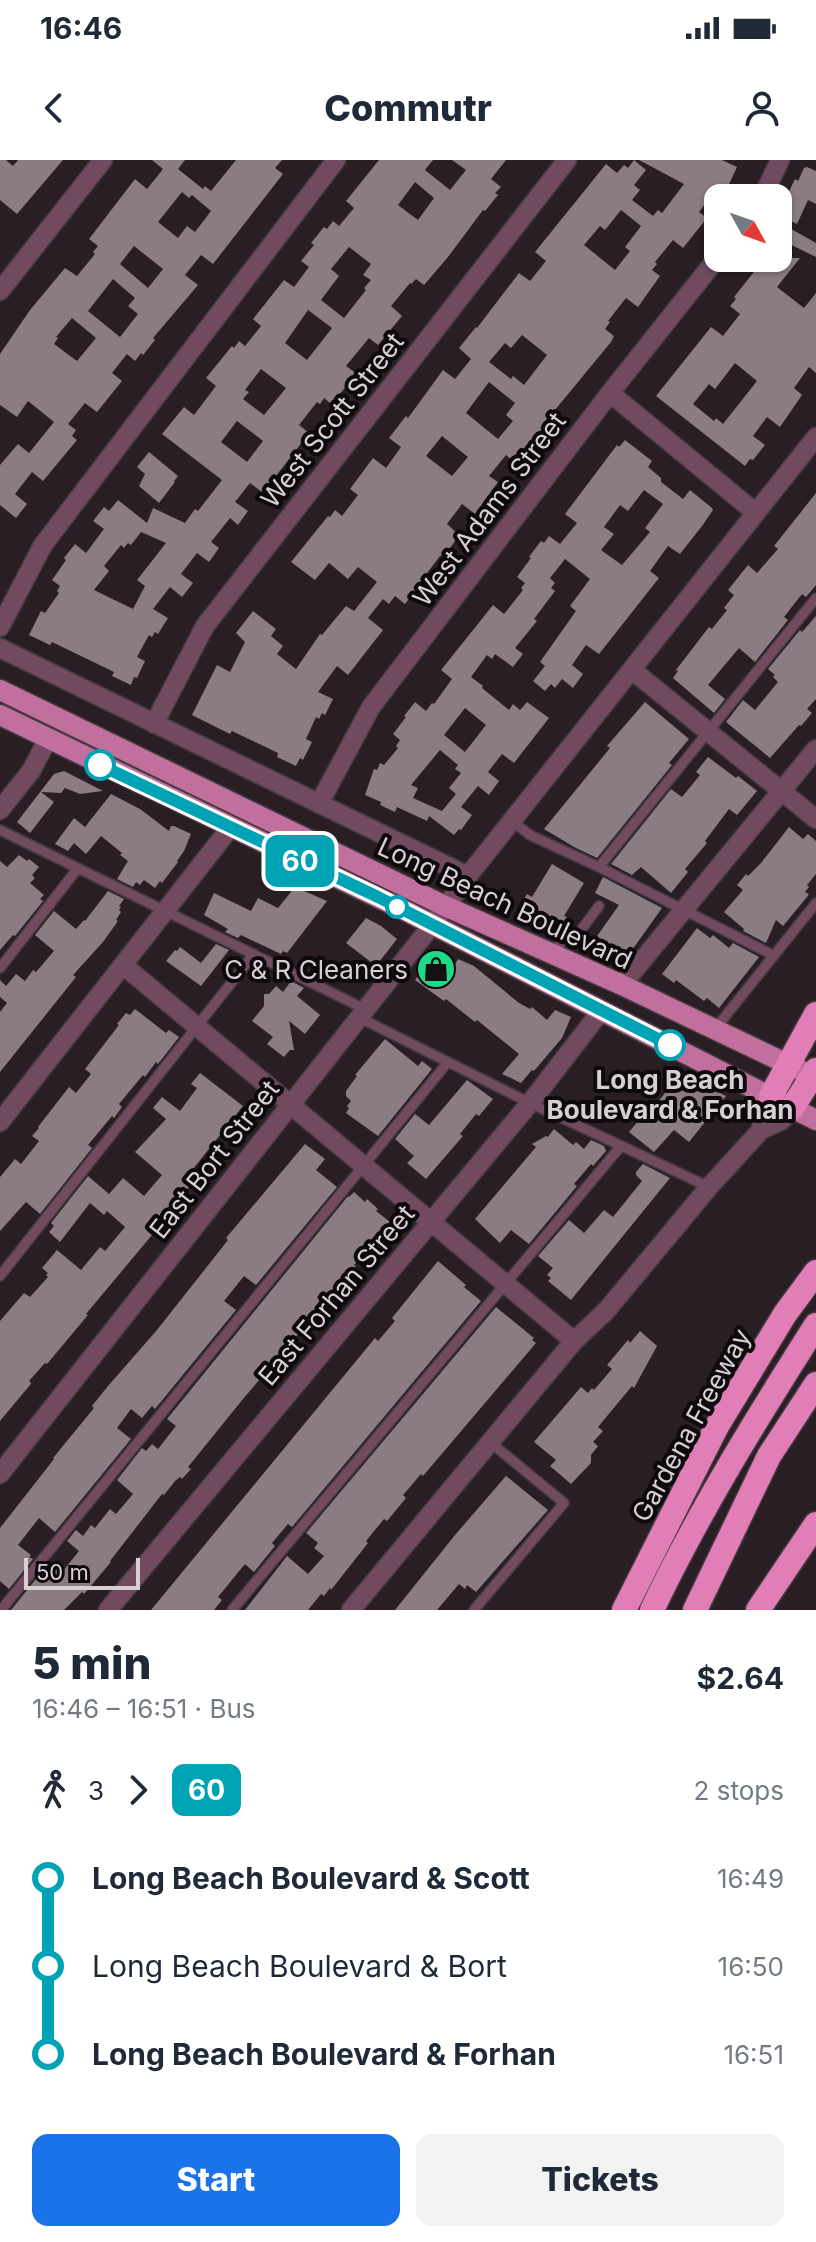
<!DOCTYPE html>
<html lang="en">
<head>
<meta charset="utf-8">
<style>
	:root { --surface:#fff; --page:#f2f2f3; --text:#1f2937; --muted:#747a83; --accent:#1a73e8 }
	body { margin:0; font-family:Inter,sans-serif; background:var(--page); color:var(--text); height:100vh; display:flex; flex-direction:column; font-size:30px; white-space:nowrap }
	* { box-sizing:border-box; margin:0 }
	p { font-size:26px; color:var(--muted) }
	.icon { flex:none; width:44px; height:44px; fill:none; stroke:currentColor; stroke-width:2; stroke-linecap:round; stroke-linejoin:round }
	.map { position:relative; height:1450px; overflow:hidden }
	.drawer { display:flex; flex-direction:column; background:var(--surface); flex:1 }
	.drawer>* { flex:none }
	.badge { padding:0 16px; border-radius:12px; font-size:28px; line-height:52px }
	.needle { width:52px; rotate:130deg }
	.buttons { position:absolute; left:704px; top:24px; display:grid; gap:16px }
	.buttons a { display:grid; place-items:center; width:88px; height:88px; border-radius:16px; background:var(--surface); box-shadow:0 2px 6px #0004; font-size:40px }
	.scale { position:absolute; left:24px; bottom:20px; width:116px; box-sizing:border-box; padding-left:8px; border:4px solid #d7cfd3; border-top:0; font-size:22px; line-height:28px; white-space:nowrap; color:#d7cfd3; -webkit-text-stroke:6px #0e090c; paint-order:stroke }
	.map>.badge { position:absolute; translate:-50% -50%; box-shadow:0 0 0 4px #fff }
	.legs { display:flex; align-items:center; gap:12px; height:88px; padding:0 32px; font-size:26px }
	.legs p { margin-inline-start:auto }
	.overview { display:flex; align-items:center; justify-content:space-between; height:136px; padding:0 32px }
	h1 { font-size:44px; font-weight:800; line-height:60px }
	.button { display:flex; gap:16px; margin-top:auto; padding:16px 32px }
	.button a { flex:1; height:92px; border-radius:16px; background:var(--accent); color:#fff; font-size:32px; font-weight:800; line-height:92px; text-align:center }
	.button a+a { background:var(--page); color:var(--text) }
	ul { padding:0 32px; list-style:none }
	li { display:flex; align-items:center; gap:28px; height:88px; font-size:30px }
	li i { display:grid; place-items:center; width:12px; height:100%; margin:0 10px; background:currentColor }
	li i::after { content:''; width:20px; height:20px; margin:-10px; border:6px solid; border-radius:50%; background:var(--surface) }
	li p { margin-inline-start:auto }
	li:first-child i { background:linear-gradient(#0000 50%,currentColor 0) }
	li:last-child i { background:linear-gradient(currentColor 50%,#0000 0) }
	.status { display:flex; justify-content:space-between; align-items:center; height:56px; padding:0 40px; background:var(--surface); direction:ltr }
	.status svg { height:22px; fill:currentColor }
	header { display:flex; justify-content:space-between; align-items:center; height:104px; padding:0 32px; background:var(--surface); font-size:36px; font-weight:800 }
	.map>svg:first-child { display:block }
	.building { fill:#8b7c83; fill-rule:evenodd }
	.lines { fill:none; stroke-linecap:round; stroke-linejoin:round }
	.service-casing { stroke:#453a40; stroke-width:12 }
	.minor-casing { stroke:#453a40; stroke-width:21 }
	.primary-casing { stroke:#453a40; stroke-width:23 }
	.motorway-casing { stroke:#453a40; stroke-width:27 }
	.service { stroke:#714a5f; stroke-width:9 }
	.minor { stroke:#714a5f; stroke-width:18 }
	.primary { stroke:#c16f9c; stroke-width:20 }
	.motorway { stroke:#e07eb5; stroke-width:24 }
	.line-1-casing { stroke:#fff; stroke-width:18 }
	.line-1 { stroke:#00a3b4; stroke-width:12 }
	.stop-1-dot { fill:#fff; stroke:#00a3b4; stroke-width:4 }
	.labels { text-anchor:middle; dominant-baseline:central; stroke-width:8; stroke-linejoin:round; paint-order:stroke }
	.street-label { font-size:26px; fill:#d7cfd3; stroke:#0e090c }
	.poi-label { font-size:26px; fill:#d7cfd3; stroke:#0e090c; text-anchor:end }
	.stop-label { font-size:26px; font-weight:bold; fill:#d7cfd3; stroke:#0e090c }
</style>
</head>
<body>
<div class="status"><b>16:46</b><svg viewBox="0 0 49 12"><path d="M0 12V9h3v3zM5 12V6h3v6zM10 12V3h3v9zM15 12V0h3v12zM26 1h20v11H26zM47 4h2v5h-2z"/></svg></div>
<header><svg class="icon" aria-label="back" viewBox="0 0 24 24"><path d="M15 5l-7 7 7 7"/></svg>Commutr<svg class="icon" aria-label="person" viewBox="0 0 24 24"><circle cx="12" cy="8" r="4"/><path d="M4 21q1-7 8-7t8 7"/></svg></header>
<div class="map">
<svg width="816" height="1450" viewBox="0 0 816 1450">
	<rect width="100%" height="100%" fill="#291e24"/>
	<!-- building -->
	<path class="building" d="M0,0H6L13,6L18,0H63L17,54L0,40Z
		M152,0H185L178,9L203,29L205,26L211,31L236,0H282L275,8L283,14L213,104L201,95L185,115L198,125L153,178L155,180L143,195L141,193L135,201L127,194L112,213L122,221L97,252L85,243L68,264L76,270L72,276L77,280L43,321L32,312L15,334L27,344L16,358L0,345V305L18,284L29,293L54,262L28,241L17,257L0,245V194L30,150L65,108L77,116L95,94L93,92L98,86L89,79L135,19L147,29L163,9ZM182,32L189,38L192,35L211,51L195,72L187,66L178,78L158,62ZM134,86L163,109L148,128L120,104ZM113,119L135,138L128,146L138,154L120,177L88,151ZM72,158L96,178L77,201L54,184L58,178L56,177Z
		M379,0H433L425,10L450,30L466,10L452,0H506L491,19L501,27L495,33L498,35L485,51L483,50L448,97L424,125L416,119L411,124L410,123L391,146L402,156L378,185L369,178L346,206L357,214L331,244L324,238L320,244L317,242L299,265L309,273L276,316L262,332L250,323L235,342L248,351L238,365L230,358L211,382L219,388L209,402L197,393L181,414L193,423L182,437L170,427L153,449L168,458L158,474L155,472L152,477L149,475L137,497L145,501L137,518L134,517L131,525L112,516L114,512L52,482L50,485L29,475L41,451L45,453L59,433L57,431L60,426L52,420L66,400L64,398L75,384L86,393L104,369L93,361L104,347L109,351L118,340L147,363L153,348L185,363L195,349L198,351L222,320L162,274L184,247L194,255L216,226L206,218L232,186L234,188L239,181L245,186L261,166L253,159L284,120L294,127L309,107L301,101L314,85L311,83L324,67L327,69L333,61L339,66L354,48L346,41ZM415,22L434,38L418,60L398,45ZM349,87L371,104L363,115L371,120L364,128L366,130L344,158L321,140L339,116L331,109ZM308,150L332,168L307,200L285,183ZM261,209L286,228L264,255L243,239L249,232L245,230ZM237,261L263,281L247,302L221,282ZM141,372L166,383L137,420L145,426L133,449L94,430L109,411L104,406L121,385L124,388L128,383L131,385Z
		M634,0L646,10L634,25L640,30L632,40L653,56L658,50L662,53L684,24L639,0H722L737,7L724,35L715,31L699,52L707,58L683,88L673,80L655,102L657,104L652,110L660,116L638,147L626,138L608,161L610,162L605,169L614,176L611,182L550,256L552,257L520,296L518,295L513,301L506,295L489,316L498,322L475,354L462,344L447,364L459,375L446,394L440,396L415,429L416,430L405,444L395,436L389,444L383,439L368,458L383,470L348,515L337,506L318,532L333,539L325,555L322,553L319,559L316,557L306,579L312,582L303,600L300,598L296,606L277,597L278,593L232,571L230,574L192,555L217,505L230,512L245,482L236,473L253,451L276,469L271,476L283,486L277,494L296,509L320,474L322,475L346,446L354,451L377,422L358,407L348,419L329,403L315,420L291,402L328,356L330,357L335,350L342,356L358,335L350,329L373,298L386,308L401,287L389,278L406,256L408,258L443,210L455,219L471,199L459,188L476,167L477,168L519,113L530,121L546,101L535,92L606,4L617,13L624,5L628,8ZM621,50L641,66L625,87L630,91L615,110L584,85L600,66L605,70ZM522,175L547,195L524,225L513,216L511,219L489,202L505,183L511,188ZM489,222L515,243L506,255L513,261L498,279L466,253ZM442,276L468,297L452,316L426,296Z
		M807,7L816,11V44L808,40L797,64L782,57L789,42L785,40L795,19L798,21L804,8Z
		M786,66L816,83V97L779,79Z
		M765,98H800L777,127L804,148L816,133V213L809,207L794,228L802,235L780,267L767,257L753,276L765,285L753,300L750,299L745,306L656,236L711,167L723,176L740,154L730,146L736,139L734,137ZM735,203L757,221L723,264L716,258L714,261L693,244L709,224L715,229Z
		M625,280L652,301L648,307L661,318V322L683,339L690,330L712,348L713,350L702,366L680,394L668,386L650,411L659,418L599,494L586,485L572,505L583,514L573,528L562,519L555,528L551,524L545,531L533,521L545,506L540,502L576,451L570,446L590,419L565,399L550,418L555,423L551,428L555,431L534,459L537,461L515,488L523,494L513,507L495,494L492,499L487,495L471,517L483,526L482,528L509,550L513,544L520,550L527,542L549,558L514,603L502,594L488,612L499,621L489,635L478,626L461,647L472,655L461,670L459,669L454,675L429,656L427,661L397,647L395,652L380,645L381,642L365,635L374,609L377,610L380,603L384,605L398,588L396,586L400,580L393,574L406,557L404,556L415,542L426,551L432,543L434,544L452,519L441,510L493,445L504,454L523,430L521,428L525,423L517,417L531,398L529,397L541,381L544,383L549,376L560,384L577,363L565,354L617,285L619,287ZM644,330L663,344L645,368L650,372L622,405L601,390L614,374L604,367L620,345L628,351ZM465,548L486,565L465,592L444,575ZM440,590L458,605L455,609L461,613L449,628L456,634L442,651L413,638L418,628L411,625Z
		M149,292L178,316L174,321L175,322L159,343L139,326L145,314L137,307Z
		M816,333V425L806,437L802,434L784,457L788,460L755,502L739,488L708,525L725,539L714,553L673,518L678,511L676,510L709,467L712,469L727,450L724,448L734,435L728,430L748,405L757,413L778,389L774,386Z
		M816,456V539L807,549L812,553L801,566L799,565L770,598L726,562L743,540L755,550L778,522L773,517L775,515L768,509L800,470L802,472Z
		M645,542L689,579L669,603L672,605L597,698L574,687L544,669L610,588L607,586Z
		M708,597L736,618L738,616L757,631L737,655L729,649L705,681L707,683L685,709L688,712L671,733L641,707L632,715L611,704L671,629L682,637L700,615L696,612Z
		M64,611L103,631L80,634L65,628L61,633L41,632L54,642L30,673L17,662L54,614Z
		M111,634L140,649L169,671L171,666H174L191,674L184,691L177,701L178,702L162,723L160,721L155,728L144,720L140,725L136,722L133,727L117,719L128,701L120,695L122,693L101,676L86,694L74,683L68,691L55,684L74,658L85,667Z
		M789,667L803,679L808,674L816,681V714L807,725L809,727L805,732L809,734L807,737L783,766L776,760L766,783L743,771L744,769L724,752L743,730L737,725L746,714L748,716L761,703Z
		M19,695L27,701L29,699L39,707L32,715L35,718L30,723L44,735L40,739L43,741L15,776L13,775L0,790V701L7,707Z
		M552,704L584,723L564,756L567,757L557,775L517,751L527,734L532,737Z
		M603,717L662,748L620,807L590,786L619,745L595,733Z
		M295,727L327,741L287,793L283,791L281,794L241,775L238,778L225,772L228,769L204,755L214,733L251,751L258,738L278,748Z
		M108,731L124,739L119,746L121,747L119,750L121,752L116,760L118,761L103,782L73,815L76,817L0,912V852L7,843L0,837V820L6,826L16,814L25,821L33,810L36,812L54,791L35,775L54,751L76,769L84,760L85,761Z
		M366,758L381,766L397,779L376,806L346,783Z
		M697,768L710,778L713,775L729,788L733,783L759,797L719,848L707,838L704,841L676,820L674,823L662,814Z
		M216,784L229,790L201,826L166,801L175,790L177,791L180,787L201,803Z
		M440,795L454,806L458,799L474,806L519,843L530,849L532,847L547,860L555,850L571,857L562,878L534,911L532,910L521,923L502,914L519,894L477,860L475,862L446,839L444,841L415,820L433,797Z
		M291,821L304,828L297,836L320,855L305,874L289,861L294,890H290L284,897L267,884L273,877L252,861L264,846V834H269L276,826L283,832Z
		M135,849L166,873L169,870L179,877L158,904L156,902L145,917L143,915L119,944L122,947L114,958L112,956L88,985L92,988L40,1054L26,1042L0,1071V1017L15,999L21,1004L39,981L32,976L39,968L38,967L69,927L76,933L91,914L85,909L119,865L117,864L126,853L130,855Z
		M385,879L418,906L422,901L432,909L378,976L346,953L349,948L347,946L351,941L346,936V931L357,916L355,915Z
		M200,913L243,946L189,1014L195,1019L176,1044L167,1055L163,1052L147,1071L152,1075L86,1154L88,1155L47,1204L45,1203L29,1221L31,1223L30,1225L0,1261V1161L24,1133L30,1137L48,1117L46,1115L48,1113L42,1108L57,1090L81,1110L100,1087L105,1091L125,1067L107,1051L104,1055L90,1043L60,1082L49,1072L54,1066L51,1063L88,1016L109,1034L123,1018L144,1036L162,1015L135,992L166,959L153,948L162,937L180,951L197,928L191,924Z
		M681,913L726,936L689,982L674,970L654,992L629,972L638,961L641,963Z
		M467,920L493,939L479,956L476,954L460,974L463,976L426,1019L407,1003L414,996L395,979L415,954L429,965Z
		M554,969L573,985L576,982L584,989L591,980L604,986L606,991L593,1006L591,1004L574,1024L577,1026L529,1084L511,1070L500,1083L475,1059L536,987L532,984L546,976L548,977Z
		M305,984L325,999L316,1010L337,1027L256,1125L244,1116L224,1141L236,1150L155,1249L152,1246L142,1258L131,1249L117,1268L131,1279L55,1372L39,1358L18,1385L31,1395L29,1397L33,1399L9,1429L0,1421V1368L54,1299L53,1298L94,1248L92,1246L108,1226L157,1170L228,1080L226,1078Z
		M643,1004L670,1018L571,1140L548,1121L551,1118L547,1115L553,1108L538,1096L569,1060L584,1073L604,1050L613,1057L642,1021L636,1015V1012Z
		M354,1032L365,1042L367,1039L378,1049L376,1051L395,1066L382,1081L376,1079L354,1105L356,1106L243,1239L188,1307L191,1309L182,1319L180,1317L175,1321L164,1335L162,1334L110,1401L111,1402L84,1434L82,1432L64,1450H11L44,1409L49,1413L55,1405L63,1411L79,1391L67,1381L76,1370L83,1376L91,1365L95,1368L110,1349L116,1354L133,1334L117,1320L142,1288L146,1291L152,1284L158,1289L176,1266L167,1259L348,1036L349,1037Z
		M438,1101L466,1125L464,1127L481,1141L292,1367L288,1364L272,1383L275,1386L254,1412L245,1404L218,1437L222,1440L214,1450H151L375,1178L378,1181L395,1161L392,1158Z
		M496,1147L534,1178L532,1180L536,1183L423,1316L421,1314L403,1335L406,1338L387,1361L384,1359L366,1381L368,1383L331,1430L330,1428L324,1436L321,1434L308,1450H245L287,1396L308,1414L324,1396L314,1388L318,1383L306,1373Z
		M640,1171L657,1186L634,1228L632,1226L598,1267L603,1271L593,1282L598,1286L591,1295V1303L571,1324L550,1306L556,1300L534,1282L581,1227L588,1233L592,1228L594,1230L612,1209L607,1205L628,1180L630,1183Z
		M506,1316L548,1350L476,1432L467,1425L465,1429L459,1424L437,1450H395L455,1375Z"/>
	<g class="lines">
		<!-- service casing -->
		<g class="service-casing">
			<path id="service" d="M512,661L530,675L599,707L773,795
				M0,670L365,849
				M599,707L816,438
				M550,793L563,782L578,774L599,746
				M0,808L78,708
				M360,858L530,943L709,1027
				M715,869L816,743
				M0,1116L254,794
				M1,1450L448,902
				M232,1450L621,986
				M474,1450L564,1343L490,1282"/>
		</g>
		<!-- minor casing -->
		<g class="minor-casing">
			<path id="minor" d="M762,38L780,0
				M0,131L103,0
				M610,233L756,353
				M0,467L43,385L336,0
				M0,488L468,716
				M632,510L816,659
				M154,564L205,466L567,0
				M319,644L371,547L610,233L718,97
				M0,650L31,611L48,579
				M123,805L574,1181
				M622,825L816,589
				M0,962L230,668
				M761,970L762,949L771,936
				M0,1314L432,765L468,716L816,277
				M108,1450L530,943L601,851
				M351,1450L574,1181L606,1151L709,1027L761,970L782,960L792,948"/>
		</g>
		<!-- primary casing -->
		<g class="primary-casing">
			<path id="primary" d="M0,530L445,746L622,825L802,911
				M0,555L406,751L816,960"/>
		</g>
		<!-- motorway casing -->
		<g class="motorway-casing">
			<path id="motorway" d="M771,936L816,854
				M792,948L816,910
				M624,1450L717,1266L785,1154L816,1112
				M652,1450C699,1351 757,1258 816,1165
				M695,1450L769,1296L816,1224
				M758,1450L816,1364"/>
		</g>
		<!-- service -->
		<use href="#service" class="service"/>
		<!-- minor -->
		<use href="#minor" class="minor"/>
		<!-- primary -->
		<use href="#primary" class="primary"/>
		<!-- motorway -->
		<use href="#motorway" class="motorway"/>
	</g>
	<g class="lines">
		<!-- line-1 casing -->
		<g class="line-1-casing">
			<path id="line-1" d="M100,605L378,737L670,885"/>
		</g>
		<!-- line-1 -->
		<use href="#line-1" class="line-1"/>
	</g>
	<!-- icons -->
	<defs>
		<g id="shop-disc" transform="scale(2)"><circle r="9.5" fill="#1fd887" stroke="#0e090c"/><path d="M-5-2.5h2.3a2.7 3.5 0 0 1 5.4 0H5L5.5 6h-11ZM-1.5-2.5h3a1.5 2.3 0 0 0-3 0Z" fill="#111"/></g>
	</defs>
	<g fill-rule="evenodd">
		<use href="#shop-disc" x="436" y="809"/>
	</g>
	<!-- markers -->
	<g class="stop-1-dot">
		<circle cx="100" cy="605" r="14"/>
		<circle cx="397" cy="747" r="10"/>
		<circle cx="670" cy="885" r="14"/>
	</g>
	<g class="labels">
		<!-- street labels -->
		<g class="street-label">
			<text transform="translate(332 260) rotate(-52)">West Scott Street</text>
			<text transform="translate(489 349) rotate(-53)">West Adams Street</text>
			<text transform="translate(505 743) rotate(25)">Long Beach Boulevard</text>
			<text transform="translate(214 999) rotate(-52)">East Bort Street</text>
			<text transform="translate(336 1135) rotate(-50)">East Forhan Street</text>
			<text transform="translate(691 1265) rotate(-61)">Gardena Freeway</text>
		</g>
		<!-- poi labels -->
		<g class="poi-label">
			<text x="408" y="809">C &amp; R Cleaners</text>
		</g>
		<!-- stop labels -->
		<g class="stop-label">
			<text x="670" y="919">Long Beach<tspan x="670" dy="30">Boulevard &amp; Forhan</tspan></text>
		</g>
	</g>
</svg>
<div class="buttons">
<a><svg class="needle" viewBox="-14 -14 28 28"><path d="M0-13l5 13h-10z" fill="#e53935"/><path d="M0 13l5-13h-10z" fill="#747a83"/></svg></a>
</div>
<div class="scale">50 m</div>
<b class="badge" style="left:300px;top:701px;background:#00a3b4;color:#fff">60</b>
</div>
<section class="drawer">
<div class="overview"><div><h1>5 min</h1><p>16:46 – 16:51 · Bus</p></div><b>$2.64</b></div>
<div class="legs"><svg class="icon" aria-label="walk" viewBox="0 0 24 24"><circle cx="13" cy="4" r="2"/><path d="M13 8l-2 6 4 7M11 14l-3 7M7 12l3-4h3l4 4"/></svg>3<svg class="icon" aria-label="forward" viewBox="0 0 24 24"><path d="M9 5l7 7-7 7"/></svg><b class="badge" style="background:#00a3b4;color:#fff">60</b><p>2 stops</p></div>
<ul>
<li><i style="color:#00a3b4"></i><b>Long Beach Boulevard &amp; Scott</b><p>16:49</p></li>
<li><i style="color:#00a3b4"></i><span>Long Beach Boulevard &amp; Bort</span><p>16:50</p></li>
<li><i style="color:#00a3b4"></i><b>Long Beach Boulevard &amp; Forhan</b><p>16:51</p></li>
</ul>
<div class="button"><a>Start</a><a>Tickets</a></div>
</section>
</body>
</html>
